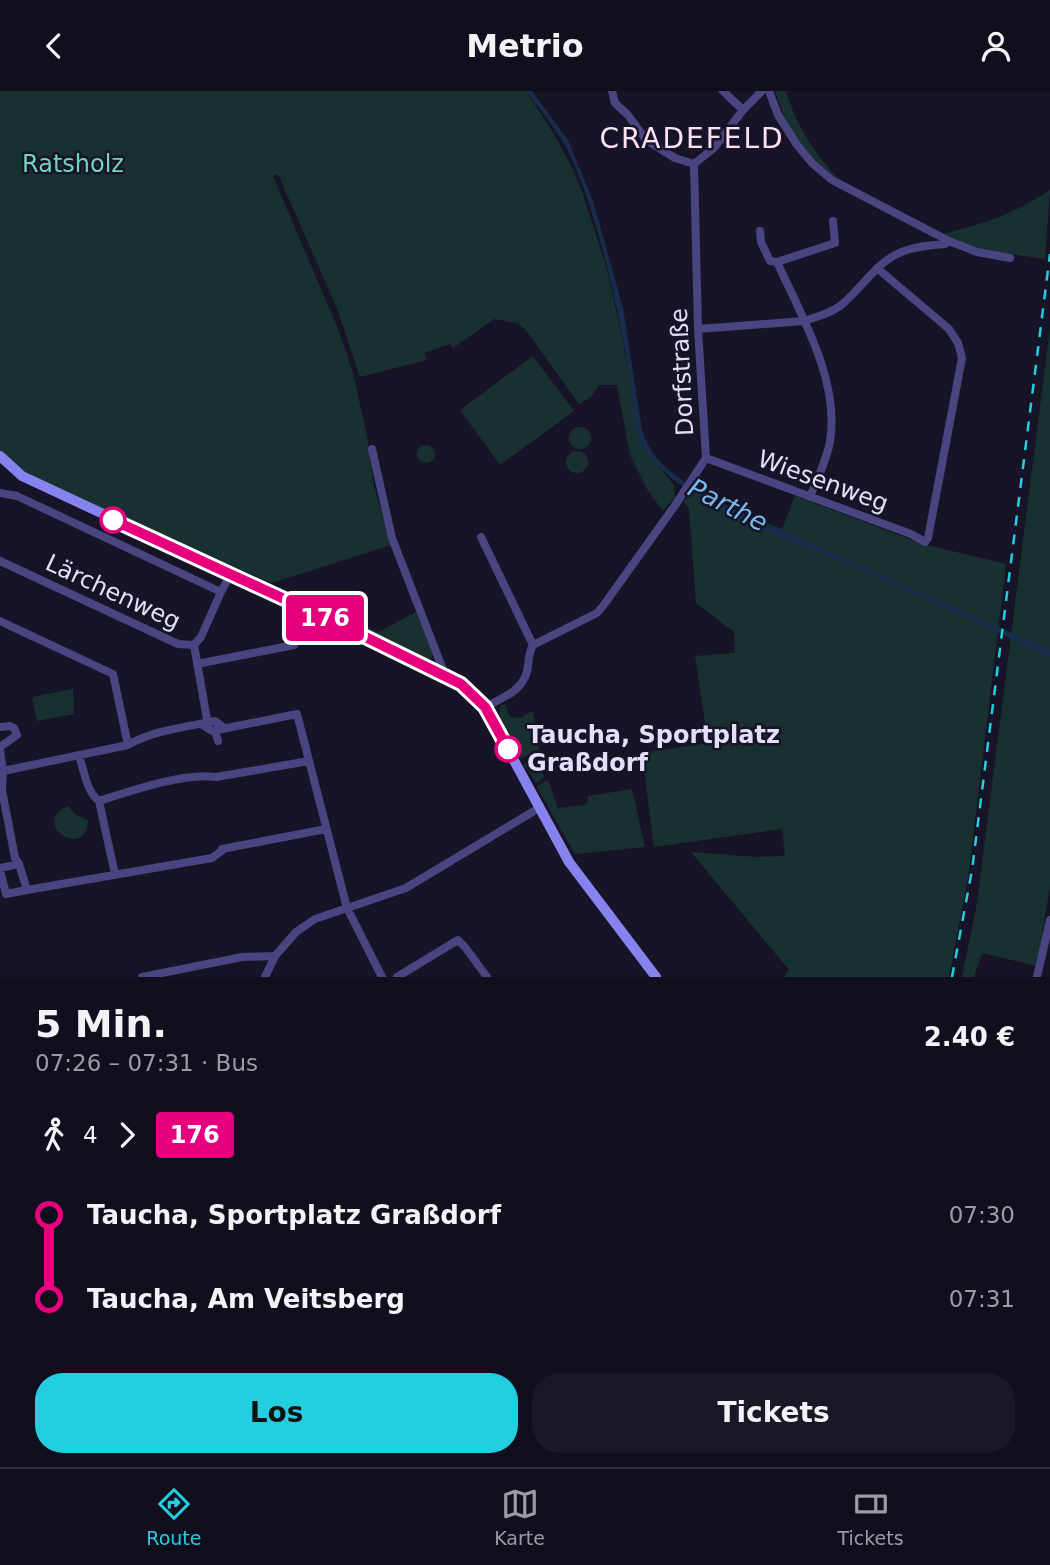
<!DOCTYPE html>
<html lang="de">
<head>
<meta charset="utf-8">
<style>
	:root { --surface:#110f1e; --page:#1a1827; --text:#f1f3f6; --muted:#9c9ca4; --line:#302f3c; --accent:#24cee1 }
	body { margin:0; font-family:"DejaVu Sans",sans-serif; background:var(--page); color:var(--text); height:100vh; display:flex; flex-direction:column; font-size:26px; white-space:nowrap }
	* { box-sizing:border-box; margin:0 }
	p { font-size:23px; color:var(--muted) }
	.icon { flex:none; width:38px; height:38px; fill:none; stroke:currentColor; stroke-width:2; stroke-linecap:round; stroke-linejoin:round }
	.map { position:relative; height:886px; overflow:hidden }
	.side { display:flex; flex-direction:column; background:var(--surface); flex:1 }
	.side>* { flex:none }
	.badge { padding:0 14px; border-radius:5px; font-size:24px; line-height:46px }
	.map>.badge { position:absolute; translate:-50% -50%; box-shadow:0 0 0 4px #fff }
	.legs { display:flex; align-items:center; gap:10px; height:77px; padding:0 35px; font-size:23px }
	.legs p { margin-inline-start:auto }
	.summary { display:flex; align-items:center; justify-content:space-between; height:119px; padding:0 35px }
	h1 { font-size:38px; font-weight:700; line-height:52px }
	.cta { display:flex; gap:14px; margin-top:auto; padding:14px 35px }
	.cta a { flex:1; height:80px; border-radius:28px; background:var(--accent); color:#111; font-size:28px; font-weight:700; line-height:80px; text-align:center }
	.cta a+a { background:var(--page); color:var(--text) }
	ul { padding:0 35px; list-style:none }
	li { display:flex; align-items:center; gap:24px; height:84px; font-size:26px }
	li i { display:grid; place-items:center; width:10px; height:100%; margin:0 9px; background:currentColor }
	li i::after { content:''; width:18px; height:18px; margin:-9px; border:5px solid; border-radius:50%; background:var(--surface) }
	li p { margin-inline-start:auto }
	li:first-child i { background:linear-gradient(#0000 50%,currentColor 0) }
	li:last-child i { background:linear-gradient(currentColor 50%,#0000 0) }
	header { display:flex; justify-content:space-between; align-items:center; height:91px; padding:0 35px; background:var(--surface); font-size:32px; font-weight:700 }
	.tabs { display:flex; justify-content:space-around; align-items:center; height:98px; border-top:2px solid var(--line); background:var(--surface); font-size:19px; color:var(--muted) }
	.tabs a { display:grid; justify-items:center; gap:4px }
	.tabs .selected { color:var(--accent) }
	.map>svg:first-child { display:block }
	.green { fill:#183130 }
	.water { fill:#182d4c }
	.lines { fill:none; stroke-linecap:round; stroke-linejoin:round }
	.street { stroke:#484580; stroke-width:8 }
	.secondary { stroke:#8683ee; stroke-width:10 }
	.rail { stroke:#24cee1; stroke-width:2.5; stroke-dasharray:10 9; stroke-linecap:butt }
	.line-1-casing { stroke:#fff; stroke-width:16 }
	.line-1 { stroke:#e6007e; stroke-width:10 }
	.stop-1-dot { fill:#fff; stroke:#e6007e; stroke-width:3.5 }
	.labels { text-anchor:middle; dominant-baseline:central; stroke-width:5; stroke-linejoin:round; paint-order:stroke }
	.park-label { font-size:24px; fill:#73d2bb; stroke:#171428 }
	.street-label { font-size:24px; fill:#e2dffb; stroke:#171428 }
	.stop-label { font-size:24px; font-weight:bold; fill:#e2dffb; stroke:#171428; text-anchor:start }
	.water-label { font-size:26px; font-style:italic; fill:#7bb8ed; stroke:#171428 }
	.quarter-label { font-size:28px; letter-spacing:2px; fill:#fbe1f1; stroke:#171428 }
</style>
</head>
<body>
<header><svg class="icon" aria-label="back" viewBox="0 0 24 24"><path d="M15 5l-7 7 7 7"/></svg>Metrio<svg class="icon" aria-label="person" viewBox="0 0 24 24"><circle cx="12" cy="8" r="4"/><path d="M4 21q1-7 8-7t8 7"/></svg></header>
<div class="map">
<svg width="1050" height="886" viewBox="0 0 1050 886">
	<rect width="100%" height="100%" fill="#171428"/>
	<!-- green -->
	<path class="green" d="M0,0H526L552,40L573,78L584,106L606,175L613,205L631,289L637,341L651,367L674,394L675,406L663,420L648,400L630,364L617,294H599L591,306L579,313L525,238L517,232L494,228L453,257L450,253L424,262L427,269L360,286L338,220L278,83L273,85L340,243L353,282L366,340L374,395L391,454L272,492L92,414L20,378L0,359Z
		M775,0H786C796,35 815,62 839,89L806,62L785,28Z
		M1050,99L1045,168L978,158L944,143C986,132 1014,123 1050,99Z
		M1050,237V795L1037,875L982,862L974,886H962L977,812Z
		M533,265L574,320L500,374L460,319Z
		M569 347a11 11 0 1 1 22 0a11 11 0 1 1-22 0Z
		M417 363a9 9 0 1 1 18 0a9 9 0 1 1-18 0Z
		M566 371a11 11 0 1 1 22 0a11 11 0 1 1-22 0Z
		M694,396L735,419L782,438L795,405L923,453L1006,473L968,788L949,886H784L789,879L691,761L757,766L785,765L782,738L654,756L642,662L708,652L695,565L735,562L734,541L696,512L689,418L684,411Z
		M336,521L378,541L416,521L433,564L430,568L421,567L337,528Z
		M73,598L74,623L37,630L32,606Z
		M505,613L510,626L519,627L533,620L539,658L523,667H521L515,657L517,656L499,627L500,616Z
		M540,664L544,686L536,692L524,674Z
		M548,689L558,717L585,714L587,712L588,705L632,698L645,756L575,763L538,698L537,695Z
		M68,715L76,724L88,729C86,772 29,731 68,715Z"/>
	<!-- water -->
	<path class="water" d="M526,0H532L568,49L593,110L623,217L642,339C654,382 704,402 740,421L1050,559V566C992,539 935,512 877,486C816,459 670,411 641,353C633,337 631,290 627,269C614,202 600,134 573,70C562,45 543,22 526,0Z"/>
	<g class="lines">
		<!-- street -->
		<path class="street" d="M612,0L615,12L628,24L646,49L675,67L694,73
			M723,0L743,19
			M769,0L778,24L797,54L812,72L832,89L949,150L977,161L1010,167
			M694,73L714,57L743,19L762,0
			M760,140L761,151L770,170L777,171L835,152L833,130
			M777,171C801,224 840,290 830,350C827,369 817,388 810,406
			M698,238L804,230C816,226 829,223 840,215C863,197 877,168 907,159C919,155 932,154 945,153L949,150
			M372,358L392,447L445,584
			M706,367L911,443L925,451L928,447L962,267L958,252L949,238L877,177
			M0,402L17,405L221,501L230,484
			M481,446L533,554
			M0,470L178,553L194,554
			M0,530L113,583L128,654
			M194,554L208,634
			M194,554L201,546L221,501
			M197,573L294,554
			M485,616C502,607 521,601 527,581C529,571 528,563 533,554L597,522L603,515L676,413L706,367L698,238L694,73
			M201,633L212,640L297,623L347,817L382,886
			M0,636L10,635L14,637L17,644L0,656
			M224,637L215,630C186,636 154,639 128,654L3,680L2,699L15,767L19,773L27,799L212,767L224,758
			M215,639L218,650
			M0,659L3,680
			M79,665C84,679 87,702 99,710L115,783
			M99,710C130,700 185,681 216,686L309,670
			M222,758L326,738
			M0,777L19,773
			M0,779L6,803L27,799
			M142,886L242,866L275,865
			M265,886L275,865L296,841L315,828L406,797L539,717
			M397,886L458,849L465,856L487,886
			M1037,886L1050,829"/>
		<!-- secondary -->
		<path class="secondary" d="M0,365L22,385L296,513L461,593L485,616L569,771L656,886"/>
		<!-- rail -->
		<path class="rail" d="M952,886L972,779L1050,163"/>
	</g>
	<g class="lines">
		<!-- line-1 casing -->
		<g class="line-1-casing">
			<path id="line-1" d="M113,429L345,536L461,593L485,616L508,658"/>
		</g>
		<!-- line-1 -->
		<use href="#line-1" class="line-1"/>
	</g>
	<!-- markers -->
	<g class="stop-1-dot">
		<circle cx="113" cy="429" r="12"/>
		<circle cx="508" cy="658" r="12"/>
	</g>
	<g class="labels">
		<!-- park labels -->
		<g class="park-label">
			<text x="73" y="73">Ratsholz</text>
		</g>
		<!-- street labels -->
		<g class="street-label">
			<text transform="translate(682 281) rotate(-93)">Dorfstraße</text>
			<text transform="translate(823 390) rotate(20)">Wiesenweg</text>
			<text transform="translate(113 501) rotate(25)">Lärchenweg</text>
		</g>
		<!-- stop labels -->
		<g class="stop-label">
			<text x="527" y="644">Taucha, Sportplatz<tspan x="527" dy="28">Graßdorf</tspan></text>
		</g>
		<!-- water labels -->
		<g class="water-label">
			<text transform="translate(728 414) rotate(27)">Parthe</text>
		</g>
		<!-- quarter labels -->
		<g class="quarter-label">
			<text x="692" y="47">CRADEFELD</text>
		</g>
	</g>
</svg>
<b class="badge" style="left:325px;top:527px;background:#e6007e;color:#fff">176</b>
</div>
<section class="side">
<div class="summary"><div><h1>5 Min.</h1><p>07:26 – 07:31 · Bus</p></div><b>2.40 €</b></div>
<div class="legs"><svg class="icon" aria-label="walk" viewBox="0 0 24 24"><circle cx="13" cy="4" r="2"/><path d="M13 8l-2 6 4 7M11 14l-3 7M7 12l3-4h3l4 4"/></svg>4<svg class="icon" aria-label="forward" viewBox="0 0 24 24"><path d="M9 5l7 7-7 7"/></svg><b class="badge" style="background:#e6007e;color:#fff">176</b></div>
<ul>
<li><i style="color:#e6007e"></i><b>Taucha, Sportplatz Graßdorf</b><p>07:30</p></li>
<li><i style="color:#e6007e"></i><b>Taucha, Am Veitsberg</b><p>07:31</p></li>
</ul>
<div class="cta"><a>Los</a><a>Tickets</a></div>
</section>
<nav class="tabs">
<a class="selected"><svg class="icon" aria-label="directions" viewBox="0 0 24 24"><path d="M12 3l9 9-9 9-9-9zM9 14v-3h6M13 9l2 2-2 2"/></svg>Route</a>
<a><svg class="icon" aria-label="map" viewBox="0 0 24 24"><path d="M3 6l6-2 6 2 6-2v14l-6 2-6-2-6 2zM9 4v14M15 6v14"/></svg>Karte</a>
<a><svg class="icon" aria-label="tickets" viewBox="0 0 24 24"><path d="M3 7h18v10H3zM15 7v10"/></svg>Tickets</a>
</nav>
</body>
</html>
